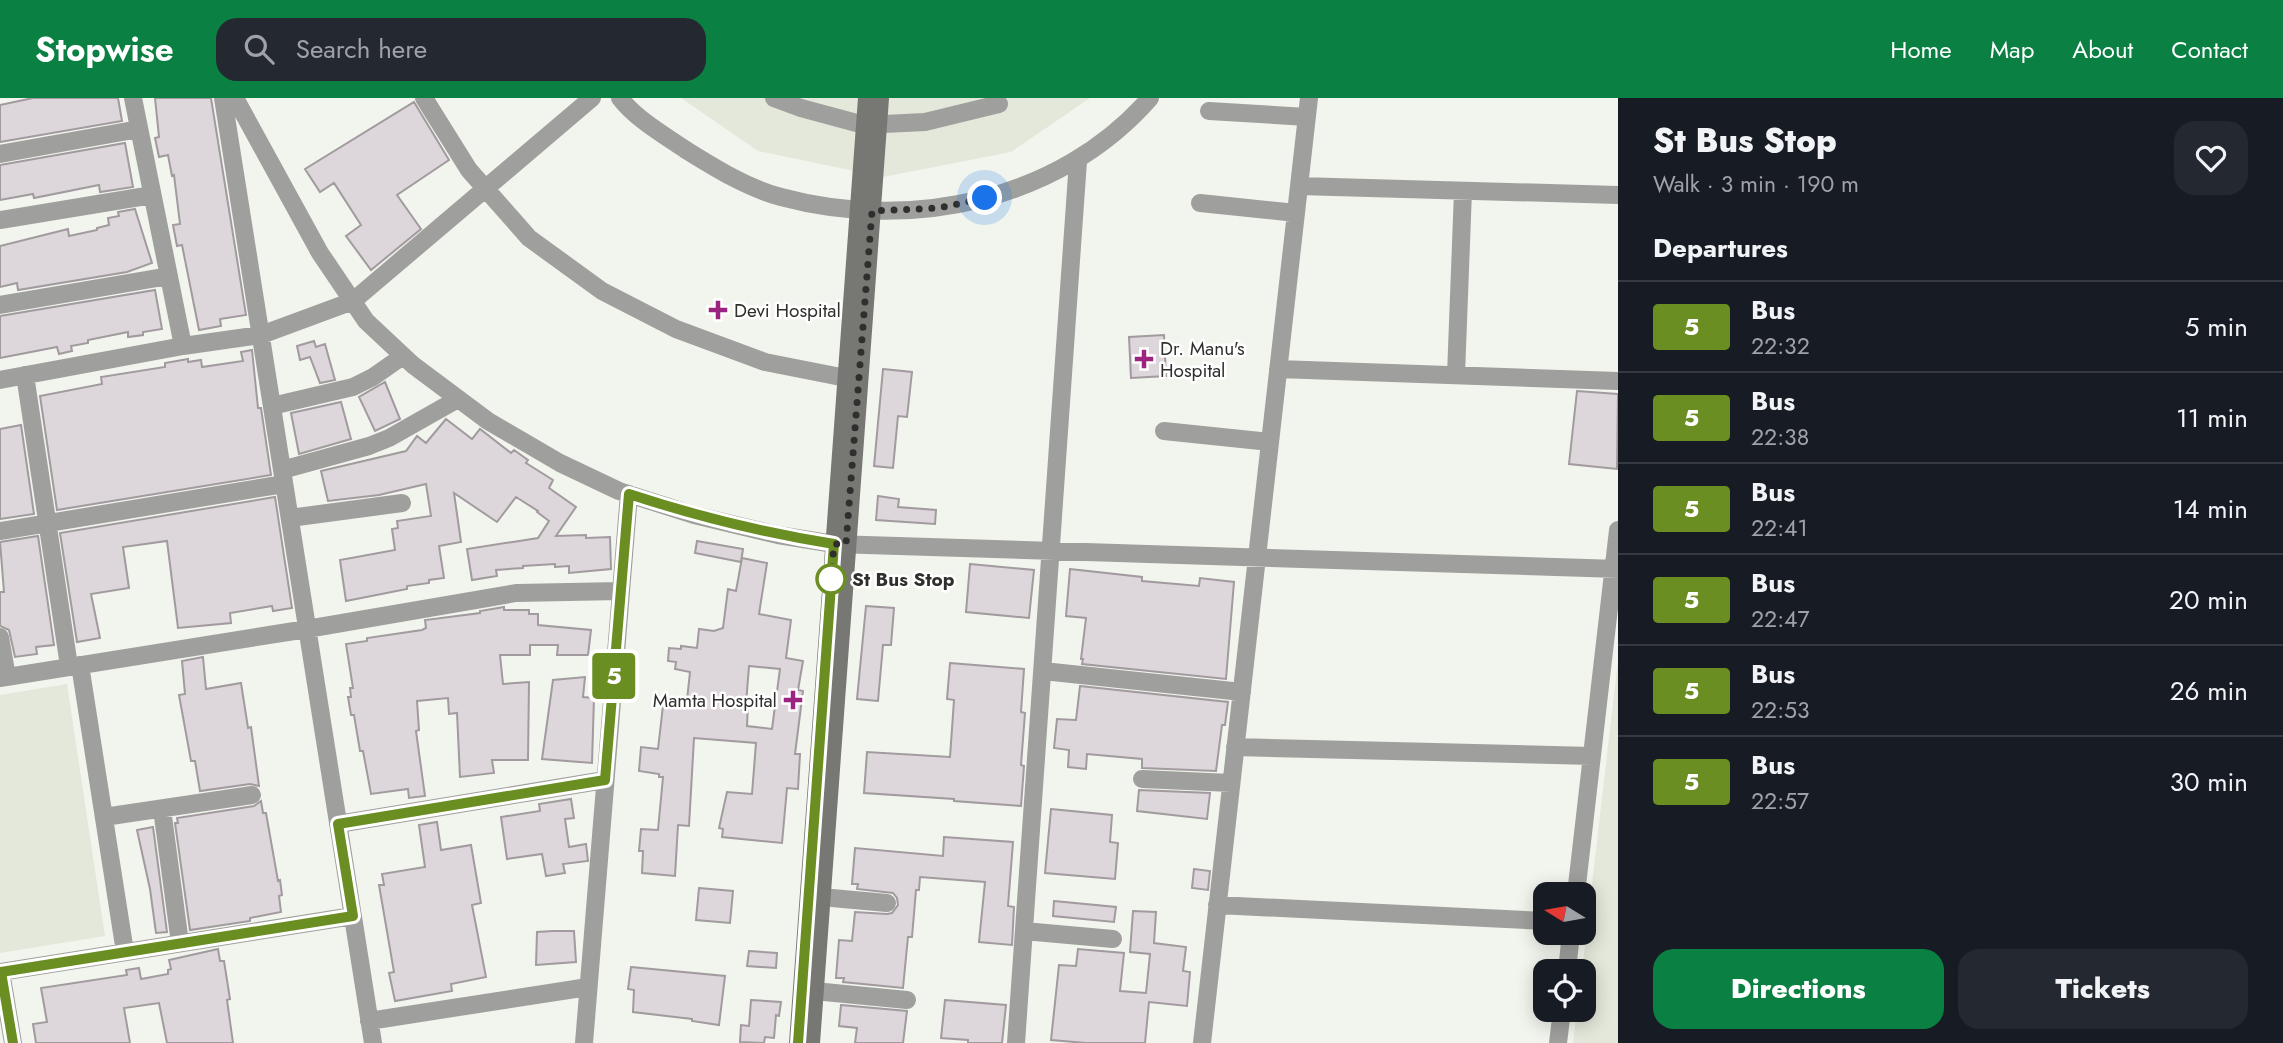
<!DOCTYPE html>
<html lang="en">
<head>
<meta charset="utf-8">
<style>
	:root { --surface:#171b24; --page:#242831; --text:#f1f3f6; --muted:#9ea1a6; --line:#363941; --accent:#0b8043 }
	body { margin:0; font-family:Jost,sans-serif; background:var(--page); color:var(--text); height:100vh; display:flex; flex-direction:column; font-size:26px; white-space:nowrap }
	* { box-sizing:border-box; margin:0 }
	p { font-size:23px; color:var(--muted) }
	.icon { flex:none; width:38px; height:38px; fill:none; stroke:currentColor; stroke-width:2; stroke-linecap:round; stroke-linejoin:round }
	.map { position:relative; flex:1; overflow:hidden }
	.panel { display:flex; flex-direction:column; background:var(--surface); width:665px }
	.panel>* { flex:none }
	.badge { padding:0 14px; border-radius:5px; font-size:24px; line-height:46px }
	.needle { width:46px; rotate:281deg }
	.fabs { position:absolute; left:1533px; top:784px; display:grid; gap:14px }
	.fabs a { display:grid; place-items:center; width:63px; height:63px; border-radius:14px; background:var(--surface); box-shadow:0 4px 18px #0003; font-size:35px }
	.you { position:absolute; width:35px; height:35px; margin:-18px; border:5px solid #fff; border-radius:50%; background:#1a73e8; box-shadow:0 0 0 10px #1a73e833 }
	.map>.badge { position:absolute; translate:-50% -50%; box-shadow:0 0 0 4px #fff }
	h2 { padding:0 35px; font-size:26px; line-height:63px }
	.round { display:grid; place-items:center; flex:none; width:74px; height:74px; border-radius:21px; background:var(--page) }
	.head { display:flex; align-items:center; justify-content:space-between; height:119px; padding:0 35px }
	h1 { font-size:33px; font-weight:800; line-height:52px }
	.primary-button { display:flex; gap:14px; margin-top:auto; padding:14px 35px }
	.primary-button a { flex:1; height:80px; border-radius:21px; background:var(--accent); color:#fff; font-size:28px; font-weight:800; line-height:80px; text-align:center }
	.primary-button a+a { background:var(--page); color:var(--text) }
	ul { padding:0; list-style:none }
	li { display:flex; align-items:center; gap:21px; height:91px; padding:0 35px; border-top:2px solid var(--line) }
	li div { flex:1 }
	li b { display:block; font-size:26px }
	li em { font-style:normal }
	li .badge { min-width:77px; font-weight:700; text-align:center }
	header { display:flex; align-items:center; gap:42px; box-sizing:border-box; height:98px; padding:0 35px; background:var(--accent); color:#fff }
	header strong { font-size:33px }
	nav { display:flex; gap:38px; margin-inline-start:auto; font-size:24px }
	.search { width:490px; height:63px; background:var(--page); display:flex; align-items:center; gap:18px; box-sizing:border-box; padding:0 24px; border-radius:21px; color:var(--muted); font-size:26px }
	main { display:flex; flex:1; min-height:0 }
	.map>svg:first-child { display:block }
	.built { fill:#e3e8da }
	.building { fill:#ddd6da; stroke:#a19a9e; stroke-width:2; fill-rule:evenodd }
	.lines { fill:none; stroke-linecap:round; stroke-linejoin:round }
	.minor { stroke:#9fa09d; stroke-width:18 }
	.secondary { stroke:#777874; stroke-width:18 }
	.line-casing { stroke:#fff; stroke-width:16 }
	.line { stroke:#6b8e23; stroke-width:10 }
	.walk { stroke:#2f302e; stroke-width:7; stroke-dasharray:0 12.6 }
	.poi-dot { fill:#9a247f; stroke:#fff; stroke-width:2.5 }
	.stop-dot { fill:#fff; stroke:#6b8e23; stroke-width:3.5 }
	.labels { text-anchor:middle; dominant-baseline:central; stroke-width:5; stroke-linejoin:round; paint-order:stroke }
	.poi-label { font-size:19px; fill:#2f302e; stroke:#fff; text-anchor:start }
	.stop-label { font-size:19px; font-weight:bold; fill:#2f302e; stroke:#fff; text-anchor:start }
</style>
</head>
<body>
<header>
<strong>Stopwise</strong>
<div class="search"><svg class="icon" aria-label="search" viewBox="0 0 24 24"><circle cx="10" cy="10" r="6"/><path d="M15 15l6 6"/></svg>Search here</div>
<nav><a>Home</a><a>Map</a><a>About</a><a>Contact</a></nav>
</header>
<main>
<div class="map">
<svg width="1618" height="945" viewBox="0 0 1618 945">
	<rect width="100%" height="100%" fill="#f2f5ed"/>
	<!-- built -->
	<path class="built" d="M681,0H1090L1011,54L883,79L758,53Z
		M1618,562V945H1573L1577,912H1584V873H1582Z
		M67,586L105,838L0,855V597Z"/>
	<!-- building -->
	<path class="building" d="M33,0H118L122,23L0,44V7Z
		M155,0H211L246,217L220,221L221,228L199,232L182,147L177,148L173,127L180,126L174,77L172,78L168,57L159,59L155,40L159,39Z
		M414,4L449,62L397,97L421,131L371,172L346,138L361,127L334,85L320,94L305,71Z
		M125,45L133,89L100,94L99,87L34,100L33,96L0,102V67Z
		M135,111L152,165L127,174L18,192L17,185L0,189V148L68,131L69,138L97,132V130L109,127L108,120L119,118L118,114Z
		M155,192L162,231L143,234V237L128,239V234L88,242V245L71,248L72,253L59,256L57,249L0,260V218Z
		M1164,237L1166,278L1131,280L1129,239Z
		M314,243L316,249L325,246L335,282L320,285L310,259L300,262L297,248Z
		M252,252L258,310H261L271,377L57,412L40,298L102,286L101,279L165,269V265L188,261V264L201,262L202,269L243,263L241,254Z
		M883,271L912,274L907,319L898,318L893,370L874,368Z
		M385,284L400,321L375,333L359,299Z
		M1577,293L1618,296L1617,371L1569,366Z
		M341,304L351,341L299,356L291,315Z
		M446,321L472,341L480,331L511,355L514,352L528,362L526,365L553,382L549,390L576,409L556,438L586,437V440L610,439L611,471L569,475V468L555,469V466L523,468V470L496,472L497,478L472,482L467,451L538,440L549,423L537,414L538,413L516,399L497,424L454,395L461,444L439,448L444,480L429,482V485L407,488V491L346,503L340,462L395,452L392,431L398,430L397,423L431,418L426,386L379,397L328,403L321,373L406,353L417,338L426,345Z
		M21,327L34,416L0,421V331Z
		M878,398L899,401L898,409L936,412L935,426L876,422Z
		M275,399L292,510L273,513L272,508L230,515L231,525L178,530L167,443L123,449L129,490L91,496L100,540L77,544L60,435Z
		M38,438L54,547L36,549L37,556L15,559L9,532L0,528V494H4L0,444Z
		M697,443L743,451L741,464L695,455Z
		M742,460L767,465L759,516L791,522L786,560L803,563L798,592L803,593L795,656H800L798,691L787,690L782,745L722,739L723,731L719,730L727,694L752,696L756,645L694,640L689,728L678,727L675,778L642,775L643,753H639L641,731L658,732L663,679H659V676L639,673L641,649L658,651L664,599L687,602L690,574L675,571L676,564L668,563L669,550L681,551V548L697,550L699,531L714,533L723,530L728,491L736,493ZM749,568L780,571L772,631L747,628L748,606H746Z
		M970,466L1034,472L1029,520L966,514Z
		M1070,471L1142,479V483L1199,488L1200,480L1234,484L1226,581L1082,566L1083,561H1081L1086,520L1066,518Z
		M866,508L894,510L891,547H883L878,603L857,601Z
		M504,509V512H529V516H538V527L591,532L588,557H557L558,547H530V557H500L503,586L529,584L528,662H492L494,675L460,679L457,615L449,616L448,600L417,603L419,632L416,633L425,698L409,700L408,691L371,696L363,653H360L354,617H351L348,599H351L350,590H353L346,546L367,543V540L422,532L426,530L425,522L480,515V513Z
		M203,559L206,591L241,585L248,630L251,629L259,688L250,686L200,693L195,663H191L179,597L185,596L182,563Z
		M950,565L1024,571L1021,614L1025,615L1021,667L1024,668L1021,708L954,703V701L864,695L867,654L950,659L954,602L947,601Z
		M585,579L583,599L594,600L592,665L542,661L553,582Z
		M1080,588L1228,604L1225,627H1222L1216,673L1142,670V661L1087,656L1086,671L1068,669L1069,652L1054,650L1057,621L1076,622Z
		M1139,692L1210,695L1207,721L1137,713Z
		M571,701L574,720L565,721L569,749L586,746L588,763L563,766L565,775L546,778L542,756L507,761L501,719L540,713L539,706Z
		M261,703L263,715H266L278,783L280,782L282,797L279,798L281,814L250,820V823L190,832L175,725H178L177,720L254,708Z
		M1051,711L1112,717L1110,744L1118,745L1115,781L1045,775Z
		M437,724L441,752L471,747L481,805L472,807L486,879L451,886L452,893L395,903L389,875L394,874L379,787H384L382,776L425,769L419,727Z
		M153,729L167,834L156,835L150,791L137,732Z
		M944,739L1013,744L1008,808L1014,809L1012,847L979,844L985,784L920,779L919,792H916L912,839H908L903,890L843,884L844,880H836L839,842L852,843L855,814L887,816L892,815L898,807L897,800L893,795L857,791L858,786H852L855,750L943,758Z
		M1194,771L1210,773L1208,792L1192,790Z
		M699,790L733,793L730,825L696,822Z
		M1054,803L1116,809L1114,824L1053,818Z
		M1133,813L1156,814L1154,845L1186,849L1183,873L1190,874L1187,908L1149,904L1145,945H1086L1051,942L1059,867L1076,868L1078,851L1124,855L1120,893L1146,895L1150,856L1130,854Z
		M553,833H574L576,864L536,867L537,834Z
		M218,851L220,863H224L230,901L227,902L233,945H167L159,905L124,910L130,945H36L33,926L47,924L41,890L127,877L126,872L139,870L141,881L168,876V872L171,871L169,862Z
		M749,853L777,855L776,870L747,868Z
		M631,869L725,878L719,927L692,923V921L633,914L634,892L628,891Z
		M751,902L781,904L779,918L776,917L774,940L765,939L764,945L740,944L741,927L749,928Z
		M945,902L1006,907L1002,945H968V942L941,940Z
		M841,907L907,913L903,945H855L857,930L839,928Z"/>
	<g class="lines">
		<!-- minor -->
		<path class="minor" d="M133,0L183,248
			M223,0L373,945
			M235,0L320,155L366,223L413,267L488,323L560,365L619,393L694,417L778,437L834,446L1618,471
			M424,0L469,72L529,140L602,193L676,231L765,264L846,280
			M620,0C636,21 664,37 686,52C715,70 747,90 781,99C911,134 1060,103 1150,0
			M774,0L801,10L864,27L925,24L999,6
			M1209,13L1307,19
			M0,56L139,31
			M1299,88L1618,97
			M1200,105L1296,115
			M0,122L152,97
			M0,207L169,178
			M1278,271L1618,283
			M25,277L69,568
			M1456,277L1463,93
			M0,282L183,248L261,237L353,203L592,0
			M272,308L353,289L373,279L403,258
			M1164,333L1270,344
			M282,372L369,348L389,340L458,301
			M290,420L402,405
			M0,433L284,386
			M0,539L7,579
			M80,567L125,854
			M1043,573L1242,594
			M0,580L307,531L516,495L621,493
			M1235,649L1592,658
			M1142,681L1231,685
			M162,711L180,845
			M104,719L252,697
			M338,726L605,682
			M1576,796L1618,432
			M821,799L887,805
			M1217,807L1545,823
			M1024,833L1113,841
			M1567,873L1571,835
			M0,874L353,818
			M1,874L13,945
			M814,893L907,902
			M369,923L588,889
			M584,945L629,396
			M1016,945L1078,63
			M1202,945L1309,0
			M1558,945L1562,912"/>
		<!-- secondary -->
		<path class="secondary" d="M798,945L867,0
			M811,945L880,0"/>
	</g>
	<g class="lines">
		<!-- line casing -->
		<g class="line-casing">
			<path id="line" d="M13,945L1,874L353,818L338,726L605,682L629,396C696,418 764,435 834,446L798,945"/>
		</g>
		<!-- line -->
		<use href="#line" class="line"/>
		<!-- walk -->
		<path class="walk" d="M831,481L834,446H846L872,113L939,110L985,100"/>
	</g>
	<!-- markers -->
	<g class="poi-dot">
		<path d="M714.5 201.5h7v7h7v7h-7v7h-7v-7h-7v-7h7z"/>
		<path d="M1140.5 250.5h7v7h7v7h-7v7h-7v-7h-7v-7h7z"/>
		<path d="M789.5 591.5h7v7h7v7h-7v7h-7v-7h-7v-7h7z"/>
	</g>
	<circle class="stop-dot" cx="831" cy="481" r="14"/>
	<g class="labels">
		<!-- poi labels -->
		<g class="poi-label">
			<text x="734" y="212">Devi Hospital</text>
			<text x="1160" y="250">Dr. Manu's<tspan x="1160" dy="22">Hospital</tspan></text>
			<text x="777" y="602" text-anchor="end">Mamta Hospital</text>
		</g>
		<!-- stop labels -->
		<g class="stop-label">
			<text x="852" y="481">St Bus Stop</text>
		</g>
	</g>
</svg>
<div class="fabs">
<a><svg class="needle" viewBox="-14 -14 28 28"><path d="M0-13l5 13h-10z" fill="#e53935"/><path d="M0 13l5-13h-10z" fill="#9ea1a6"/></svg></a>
<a><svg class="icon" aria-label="locate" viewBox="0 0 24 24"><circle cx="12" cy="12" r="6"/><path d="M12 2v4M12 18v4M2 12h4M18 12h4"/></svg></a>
</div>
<div class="you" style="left:985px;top:100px"></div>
<b class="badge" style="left:614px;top:578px;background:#6b8e23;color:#fff">5</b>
</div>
<section class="panel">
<div class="head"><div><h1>St Bus Stop</h1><p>Walk · 3 min · 190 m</p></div><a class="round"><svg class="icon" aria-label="heart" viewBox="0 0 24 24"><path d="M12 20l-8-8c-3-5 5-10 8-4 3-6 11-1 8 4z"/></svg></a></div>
<h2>Departures</h2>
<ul>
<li><span class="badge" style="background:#6b8e23;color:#fff">5</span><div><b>Bus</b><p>22:32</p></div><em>5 min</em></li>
<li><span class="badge" style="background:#6b8e23;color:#fff">5</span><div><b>Bus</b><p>22:38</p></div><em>11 min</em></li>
<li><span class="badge" style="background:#6b8e23;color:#fff">5</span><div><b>Bus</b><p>22:41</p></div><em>14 min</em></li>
<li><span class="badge" style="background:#6b8e23;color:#fff">5</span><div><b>Bus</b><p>22:47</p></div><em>20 min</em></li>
<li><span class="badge" style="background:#6b8e23;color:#fff">5</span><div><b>Bus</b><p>22:53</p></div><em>26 min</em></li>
<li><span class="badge" style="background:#6b8e23;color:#fff">5</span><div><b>Bus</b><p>22:57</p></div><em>30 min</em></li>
</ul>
<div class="primary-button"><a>Directions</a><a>Tickets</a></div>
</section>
</main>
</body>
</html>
